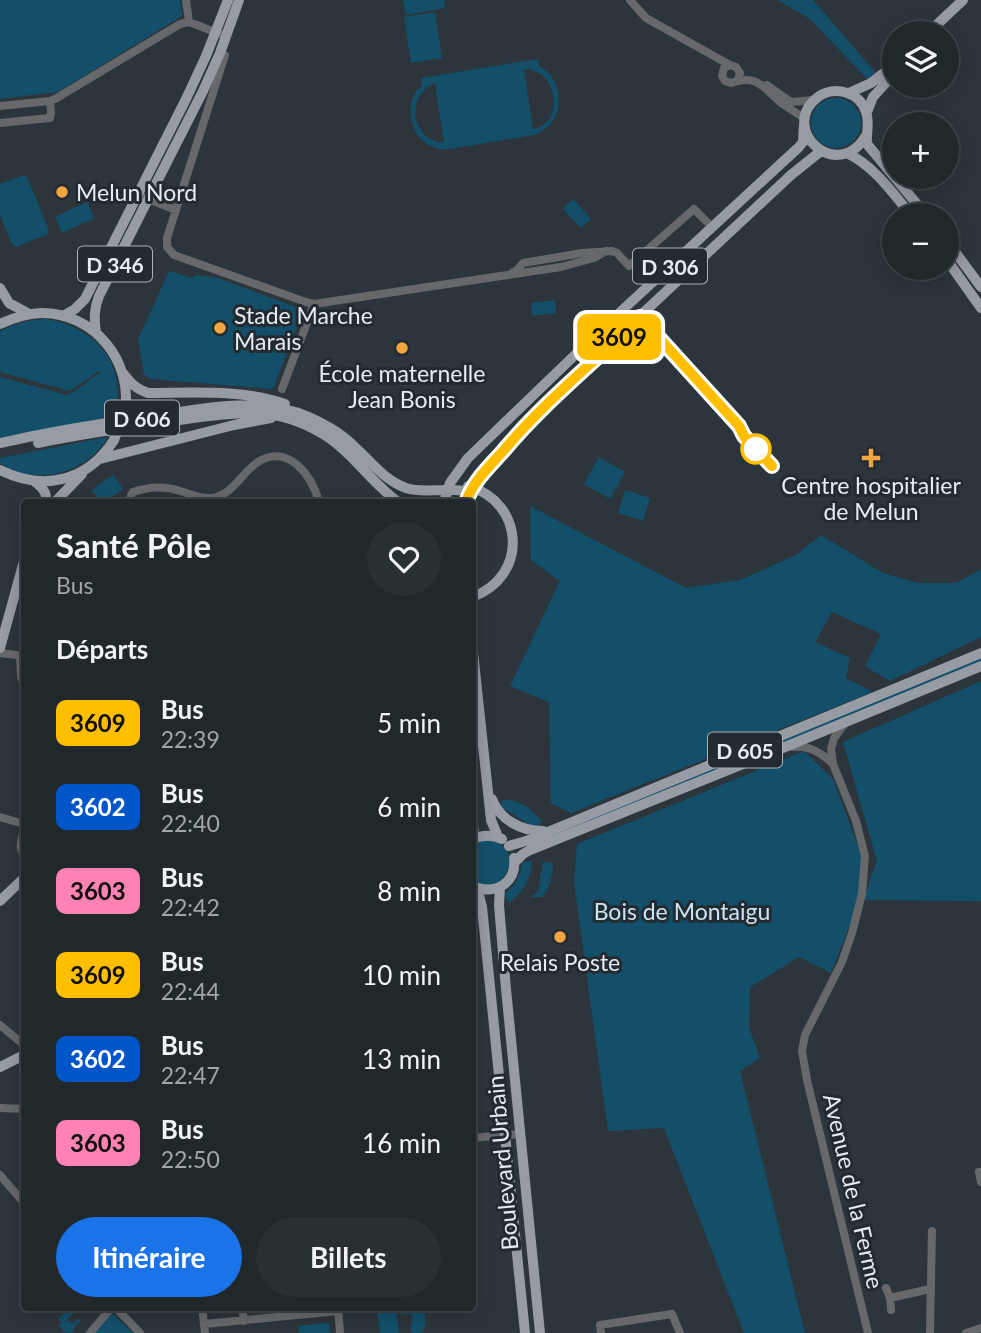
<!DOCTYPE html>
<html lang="fr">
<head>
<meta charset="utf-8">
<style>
	:root { --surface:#21282c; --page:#293034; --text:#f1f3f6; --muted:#a2a6a9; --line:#3e4448; --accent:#1a73e8 }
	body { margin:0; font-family:Lato,sans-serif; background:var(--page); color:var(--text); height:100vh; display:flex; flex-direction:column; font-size:26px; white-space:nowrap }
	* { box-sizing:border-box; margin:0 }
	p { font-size:23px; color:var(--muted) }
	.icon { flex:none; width:38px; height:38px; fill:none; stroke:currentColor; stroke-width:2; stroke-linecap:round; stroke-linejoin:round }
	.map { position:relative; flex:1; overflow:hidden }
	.details { position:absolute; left:21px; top:499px; width:455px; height:812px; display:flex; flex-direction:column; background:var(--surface); border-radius:7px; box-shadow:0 4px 18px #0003,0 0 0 2px var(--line) }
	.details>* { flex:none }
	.badge { padding:0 14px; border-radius:10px; font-size:24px; line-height:46px }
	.controls { position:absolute; left:882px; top:21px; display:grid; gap:14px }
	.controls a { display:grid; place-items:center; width:77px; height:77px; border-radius:50%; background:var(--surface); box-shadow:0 4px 18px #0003,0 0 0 2px var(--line); font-size:35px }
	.map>.badge { position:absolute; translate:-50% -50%; box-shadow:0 0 0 4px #fff }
	h2 { padding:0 35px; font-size:26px; line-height:63px }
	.round { display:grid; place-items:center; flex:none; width:74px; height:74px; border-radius:37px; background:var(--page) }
	.overview { display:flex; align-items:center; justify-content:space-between; height:119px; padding:0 35px }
	h1 { font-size:33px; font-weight:700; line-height:52px }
	.cta { display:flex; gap:14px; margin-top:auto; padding:14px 35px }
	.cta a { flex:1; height:80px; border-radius:42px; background:var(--accent); color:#fff; font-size:28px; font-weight:700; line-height:80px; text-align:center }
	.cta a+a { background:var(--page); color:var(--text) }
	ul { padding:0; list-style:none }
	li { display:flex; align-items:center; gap:21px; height:84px; padding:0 35px }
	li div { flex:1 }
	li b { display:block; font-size:26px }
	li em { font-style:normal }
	li .badge { min-width:77px; font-weight:700; text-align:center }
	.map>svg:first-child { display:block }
	.green { fill:#144f6a; fill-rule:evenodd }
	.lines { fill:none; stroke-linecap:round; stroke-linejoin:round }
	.minor { stroke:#66686c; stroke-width:8 }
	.major { stroke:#969ba4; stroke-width:10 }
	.major-bridge { stroke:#969ba4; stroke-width:10 }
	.line-casing { stroke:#fff; stroke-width:16 }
	.line { stroke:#ffbe00; stroke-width:10 }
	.poi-dot { fill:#f2a541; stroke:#222b31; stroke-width:2.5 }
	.stop-dot { fill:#fff; stroke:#ffbe00; stroke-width:3.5 }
	.labels { text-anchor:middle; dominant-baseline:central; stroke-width:6; stroke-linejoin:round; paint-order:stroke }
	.shield { fill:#222b31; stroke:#abb2b6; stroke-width:2 }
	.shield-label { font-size:21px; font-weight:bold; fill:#e6ecef }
	.poi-label { font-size:23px; fill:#e6ecef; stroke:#222b31 }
	.park-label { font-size:23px; fill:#cce3f1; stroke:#222b31 }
	.street-label { font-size:23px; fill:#e6ecef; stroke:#222b31 }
</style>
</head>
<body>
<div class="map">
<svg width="981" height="1333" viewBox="0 0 981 1333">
	<rect width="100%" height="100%" fill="#2c353b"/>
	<!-- green -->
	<path class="green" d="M0,0H180L182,16L58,92L0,99Z
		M403,0H444L445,8L406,15Z
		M778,0H813L875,72L868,80L810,19Z
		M435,12L442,58L411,63L404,17Z
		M538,59L539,66C567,81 565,125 534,135C512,139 491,142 469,146C460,147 450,150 441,149C424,146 412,133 411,115C410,103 412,93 422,86L421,78ZM524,69C559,68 565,125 533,129ZM435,83L444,142V143C411,141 405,95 435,83Z
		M811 123a25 25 0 1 1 50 0a25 25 0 1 1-50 0Z
		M24,175L28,179L48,228V234L16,247L11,242L0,215V184Z
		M573,199L591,219L581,228L563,209Z
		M87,202L94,218L62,233L55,217Z
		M169,271L192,278L195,275L218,278L301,309V316L273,389L150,379L144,374L138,340Z
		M555,300L556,313L532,316L531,303Z
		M46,319C97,328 126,362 116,416L0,439V377L67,395C80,390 88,379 100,373L99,371L70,391L0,372V331C15,323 29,320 46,319Z
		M108,437C87,473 36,488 0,463V458Z
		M599,457L625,472L610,499L584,484Z
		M113,475L123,489L105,502H100L92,490Z
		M625,490L650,498L643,521L618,513Z
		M530,506L686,588L740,580L796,555L821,535L883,573L917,583H957L981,569V637L890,681L865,666L881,634L832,612L815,642L850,658L846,678L873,692L571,813L551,803L549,702L510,686L560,581L531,560Z
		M981,655V663L530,848L528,843Z
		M981,681V901L863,900L877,861L843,742Z
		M804,751L833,779L865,865L859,902L831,973L799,957L750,987L749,1028L760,1058L740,1071L805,1333H744L664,1128L608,1131L574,882L577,844Z
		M502,800C519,799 532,809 542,822L532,829L527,823L501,807Z
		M489,839C490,840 499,843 501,844C515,854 510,873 499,883L480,886L473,882L472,844L477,841Z
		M532,861C531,879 524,892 509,903L504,894C515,886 521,876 522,862Z
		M543,862L553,863C552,877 551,886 542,897H531L538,891Z
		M379,1307H396L399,1333H380L377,1309Z
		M398,1307H424C425,1316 428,1326 421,1333H413L410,1330L413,1315L399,1313Z
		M72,1310L75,1312L67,1319L72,1324L78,1319H80V1323L76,1324L72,1333L64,1332L59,1326L62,1323L58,1319L66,1312L70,1313Z
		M111,1314L114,1315L133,1333H94Z
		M329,1323L330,1333H299L298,1326Z"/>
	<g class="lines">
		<!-- minor -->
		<path class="minor" d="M186,0L189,22
			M630,0L646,18L730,65
			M225,55L167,238V247L174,255L306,302L314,304L561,267L594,258L606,251
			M738,79L740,73L736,67L730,65L724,68L722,76L725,81L731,83C757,74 762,86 780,102C788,108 797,113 805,119
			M767,85L791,102L814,100
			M0,106L50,101L55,99L180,24L189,22L220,34
			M0,123L50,118L51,112L50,101
			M143,197L176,210
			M512,273L517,270L523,263L582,253L612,251L617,253L629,266L694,209L712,227
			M282,389L314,304
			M130,502L131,495L133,492C148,487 165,486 180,491C191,494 201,499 212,498C233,495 241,473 258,462C289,443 312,476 319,502
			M0,653L24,656
			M20,656L21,677L24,684
			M846,722L834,738L831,749L833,764L856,821L865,856L862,894L852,933L842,962L805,1035L802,1051L807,1080L868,1333
			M793,747C810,745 821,753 833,764
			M0,817L24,824
			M24,830C22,839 18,847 24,855
			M0,1025L24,1045
			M0,1108L24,1109
			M472,1138L520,1134
			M979,1172L981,1182
			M0,1175L24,1203
			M886,1288L890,1298L891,1310
			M890,1298L930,1289
			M115,1307L140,1333
			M202,1307L205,1333
			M242,1307L244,1321
			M338,1307L340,1333
			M204,1324L338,1311
			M90,1333L112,1307
			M601,1333L600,1325L672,1314L680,1333
			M930,1333L932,1231
			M966,1333L981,1328"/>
		<!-- major -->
		<path class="major" d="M928,33L963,0
			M849,93L871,83L894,65
			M867,112L873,97L894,74
			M867,134C838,186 777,128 818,97C834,85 860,92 866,112C870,122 866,133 867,144L926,215
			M847,153C875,167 892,192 911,215
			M947,241L981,287
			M947,260L981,308
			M0,288L9,303L29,314
			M63,316L75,309L85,299L186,99L206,56L228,0
			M0,324C13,318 27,313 42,313C94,313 133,361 125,411
			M96,333C94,318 94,309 99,296L203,91L220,53L239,0
			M122,372C130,382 135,389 148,393C193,393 242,389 285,404
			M0,443C45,433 90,425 136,419C192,411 254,394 309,417C322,423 334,429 345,438C365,454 381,479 406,488C419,492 431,490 443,490C452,489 461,491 470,491
			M38,443C80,434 123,428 165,422C195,418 226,412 256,413C279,414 303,422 323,434C352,452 371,482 398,502
			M100,459L234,425L271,418
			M0,470C44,492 88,481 114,440
			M34,481C41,487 48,492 46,502
			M468,486C525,502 529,577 472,597
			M55,502L82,474
			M444,502L450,483L468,458L604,327L799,147L803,142L804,124
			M466,502L470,491L481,475L537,412L791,175L821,151
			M472,643L491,820L498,837
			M0,648L24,561
			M492,799C500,820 521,831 543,831
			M472,808L474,838
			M472,839C482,835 492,834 502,839
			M509,846L526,841L981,653
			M515,862L523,854L530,850L785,747L981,666
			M475,887C497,895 517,882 514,858
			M500,887L499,905L506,989L540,1333
			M477,888L482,907L525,1333
			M0,901L24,878
			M0,1067L24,1055"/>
		<!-- major-bridge -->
		<path class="major-bridge" d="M114,440L125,411"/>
	</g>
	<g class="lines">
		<!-- line casing -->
		<g class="line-casing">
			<path id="line" d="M466,502C473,481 489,467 504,450C545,401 595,362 640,317L739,426L744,436L772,466"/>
		</g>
		<!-- line -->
		<use href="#line" class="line"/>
	</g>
	<!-- markers -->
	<g class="poi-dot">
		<circle cx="62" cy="192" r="7"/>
		<circle cx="220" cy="328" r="7"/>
		<circle cx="402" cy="348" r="7"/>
		<path d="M867.5 447.5h7v7h7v7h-7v7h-7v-7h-7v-7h7z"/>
		<circle cx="560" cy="937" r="7"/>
	</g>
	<circle class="stop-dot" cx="756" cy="449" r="14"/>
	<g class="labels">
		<!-- shield labels -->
		<g class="shield">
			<rect x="78" y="246.5" width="74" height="35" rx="5"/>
			<rect x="633" y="248.5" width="74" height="35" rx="5"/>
			<rect x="105" y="400.5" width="74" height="35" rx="5"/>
			<rect x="708" y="732.5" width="74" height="35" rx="5"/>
		</g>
		<g class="shield-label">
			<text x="115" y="264">D 346</text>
			<text x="670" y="266">D 306</text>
			<text x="142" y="418">D 606</text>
			<text x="745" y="750">D 605</text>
		</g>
		<!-- poi labels -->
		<g class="poi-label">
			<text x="76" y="192" text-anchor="start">Melun Nord</text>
			<text x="234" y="315" text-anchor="start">Stade Marche<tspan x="234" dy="26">Marais</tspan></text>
			<text x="402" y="373">École maternelle<tspan x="402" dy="26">Jean Bonis</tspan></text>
			<text x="871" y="485">Centre hospitalier<tspan x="871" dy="26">de Melun</tspan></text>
			<text x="560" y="962">Relais Poste</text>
		</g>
		<!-- park labels -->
		<g class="park-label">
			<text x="682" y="911">Bois de Montaigu</text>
		</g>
		<!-- street labels -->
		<g class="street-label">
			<text transform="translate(502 1163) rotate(-95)">Boulevard Urbain</text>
			<text transform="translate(854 1191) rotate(77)">Avenue de la Ferme</text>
		</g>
	</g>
</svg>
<div class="controls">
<a><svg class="icon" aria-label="layers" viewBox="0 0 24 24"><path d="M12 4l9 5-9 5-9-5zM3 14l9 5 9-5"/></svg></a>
<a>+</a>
<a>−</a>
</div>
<b class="badge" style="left:619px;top:337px;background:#ffbe00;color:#111">3609</b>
<section class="details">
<div class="overview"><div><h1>Santé Pôle</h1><p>Bus</p></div><a class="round"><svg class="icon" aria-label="heart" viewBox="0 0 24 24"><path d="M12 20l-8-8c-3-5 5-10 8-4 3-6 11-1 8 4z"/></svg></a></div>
<h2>Départs</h2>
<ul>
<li><span class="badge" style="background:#ffbe00;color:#111">3609</span><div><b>Bus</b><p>22:39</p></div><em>5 min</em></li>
<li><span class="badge" style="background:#0055c8;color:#fff">3602</span><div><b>Bus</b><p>22:40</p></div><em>6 min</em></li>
<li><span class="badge" style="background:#ff82b4;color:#111">3603</span><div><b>Bus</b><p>22:42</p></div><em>8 min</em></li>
<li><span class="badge" style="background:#ffbe00;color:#111">3609</span><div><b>Bus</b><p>22:44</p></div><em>10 min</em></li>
<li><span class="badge" style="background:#0055c8;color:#fff">3602</span><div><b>Bus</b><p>22:47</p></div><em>13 min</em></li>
<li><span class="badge" style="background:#ff82b4;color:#111">3603</span><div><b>Bus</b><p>22:50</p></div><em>16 min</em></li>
</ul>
<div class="cta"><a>Itinéraire</a><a>Billets</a></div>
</section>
</div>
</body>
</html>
